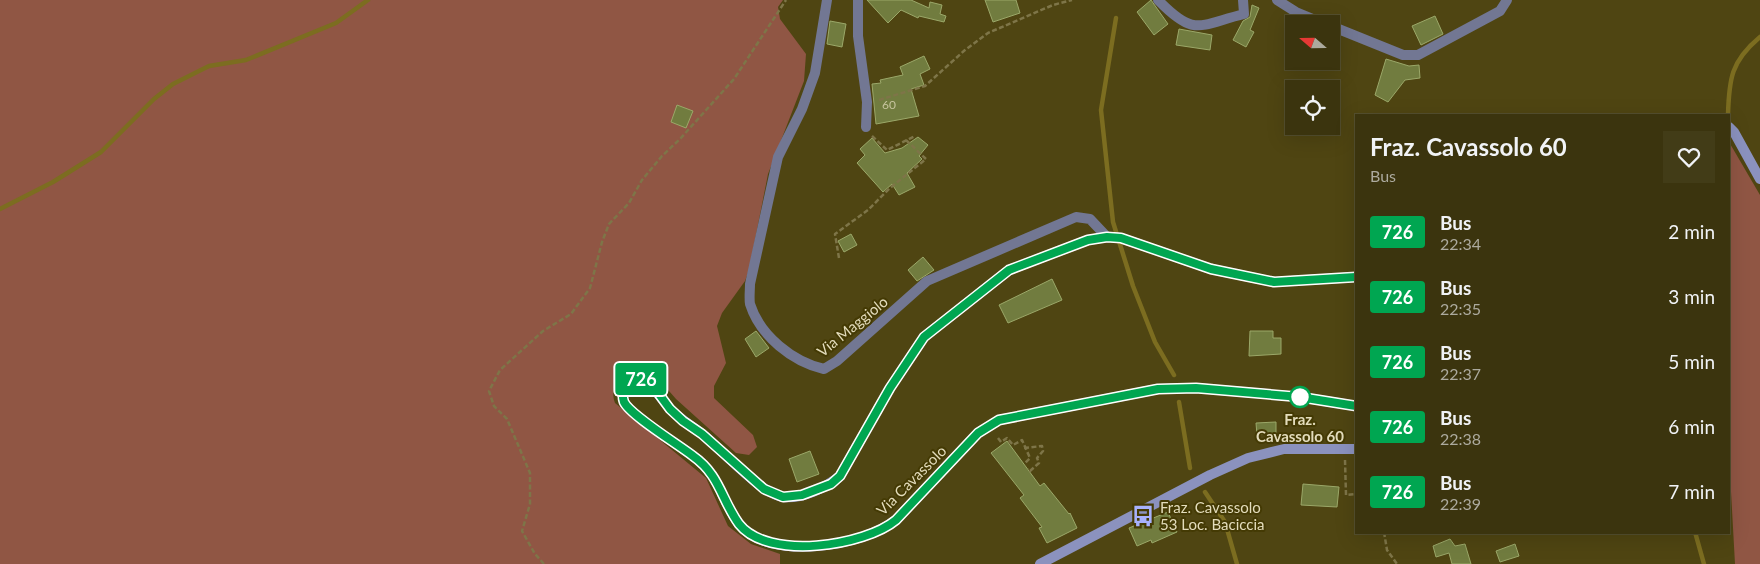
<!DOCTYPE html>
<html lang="it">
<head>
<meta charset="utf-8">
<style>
	:root { --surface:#3b340e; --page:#423c17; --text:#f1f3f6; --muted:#acaa9e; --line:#544f2e }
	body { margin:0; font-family:Lato,sans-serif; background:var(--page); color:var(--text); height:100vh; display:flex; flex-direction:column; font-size:19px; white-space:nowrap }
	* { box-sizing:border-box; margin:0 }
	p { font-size:16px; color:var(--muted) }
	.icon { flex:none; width:28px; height:28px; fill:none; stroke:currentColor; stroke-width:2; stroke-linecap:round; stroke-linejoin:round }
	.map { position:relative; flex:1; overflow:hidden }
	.details { position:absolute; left:1355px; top:114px; width:375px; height:420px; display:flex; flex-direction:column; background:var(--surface); border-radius:0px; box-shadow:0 5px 20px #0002,0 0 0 1px var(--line) }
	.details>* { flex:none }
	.badge { padding:0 10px; border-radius:4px; font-size:18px; line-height:32px }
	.needle { width:32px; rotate:290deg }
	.fabs { position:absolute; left:1285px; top:15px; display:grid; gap:10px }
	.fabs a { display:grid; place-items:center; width:55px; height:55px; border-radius:0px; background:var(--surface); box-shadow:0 5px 20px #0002,0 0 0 1px var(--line); font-size:25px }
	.map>.badge { position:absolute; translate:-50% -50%; box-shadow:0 0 0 2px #fff }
	.round { display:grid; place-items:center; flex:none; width:52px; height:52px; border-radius:0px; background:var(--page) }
	.head { display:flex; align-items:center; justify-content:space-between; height:85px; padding:0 15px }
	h1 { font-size:24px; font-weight:700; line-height:38px }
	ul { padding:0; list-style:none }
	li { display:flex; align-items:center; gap:15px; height:65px; padding:0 15px }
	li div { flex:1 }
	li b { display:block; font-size:19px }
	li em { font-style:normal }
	li .badge { min-width:55px; font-weight:700; text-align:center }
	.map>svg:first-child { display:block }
	.green { fill:#905644 }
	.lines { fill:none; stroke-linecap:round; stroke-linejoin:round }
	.stream { stroke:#7c6d20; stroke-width:4.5 }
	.building { fill:#717c3f; stroke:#9ba869 }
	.path { stroke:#7e7548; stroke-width:2.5; stroke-dasharray:5 2.5; stroke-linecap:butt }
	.minor { stroke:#727793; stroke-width:10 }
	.secondary { stroke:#8b92be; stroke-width:10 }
	.line-casing { stroke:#fff; stroke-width:11 }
	.line { stroke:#00a651; stroke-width:8 }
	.stop-dot { fill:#fff; stroke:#00a651; stroke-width:2.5 }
	.labels { text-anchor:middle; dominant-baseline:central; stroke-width:4; stroke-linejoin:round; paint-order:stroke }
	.number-label { font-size:12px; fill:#c6c49d }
	.street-label { font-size:15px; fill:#e3dcbc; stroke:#443a04 }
	.stop-label { font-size:15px; font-weight:bold; fill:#e3dcbc; stroke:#443a04 }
	.poi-label { font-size:15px; fill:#e3dcbc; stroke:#443a04; text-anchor:start }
</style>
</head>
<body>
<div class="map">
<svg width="1760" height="564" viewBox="0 0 1760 564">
	<rect width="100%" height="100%" fill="#4f4512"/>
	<!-- green -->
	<path class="green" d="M0,0H783L778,7L780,19L806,54L804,81L768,174L749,270L745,281L722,313L717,326L726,363L714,386V398L753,435L757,447L749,455L736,453L676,399L649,368C628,367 607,380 615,403L706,478L728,526L751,544L780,554V564H0Z
		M1729,142L1760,195V564H1735L1729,455Z"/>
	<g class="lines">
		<!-- stream -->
		<path class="stream" d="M1116,18L1101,110L1113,222L1133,286L1155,342L1174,375
			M1728,115C1729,79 1731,61 1760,37
			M0,209L53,182L101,152L154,99L173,84L209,66L246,60L336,23L368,0
			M1179,402L1190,468
			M1205,492L1225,522L1237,564
			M1695,532L1704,564"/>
	</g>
	<!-- building -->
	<path class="building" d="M867,0H911L929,8L930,2L942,5L940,14L946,16L944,22L919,16L918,18L901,10L888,23Z
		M985,0H1016L1020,13L993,22Z
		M1151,0L1168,24L1154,35L1137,12Z
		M1252,5L1259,8L1250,30L1254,32L1246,47L1233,40L1243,21L1250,17Z
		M1435,16L1443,34L1421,45L1412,26Z
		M830,21L846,24L842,47L827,44Z
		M1179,29L1212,35L1210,50L1176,45Z
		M924,56L930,69L920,74L924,85L911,89L919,116L876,124L872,84L881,83L880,80L903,75L900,67Z
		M1386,59L1409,66L1419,65L1420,78L1405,80L1388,102L1375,95Z
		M677,105L693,111L686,128L671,122Z
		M918,137L928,145L919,156L922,159L907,173L915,187L899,195L892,184L883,192L857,163L865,155L860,149L872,138L885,153L902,148Z
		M851,234L857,245L844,252L838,241Z
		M923,257L934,270L917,281L908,270Z
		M1052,279L1062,300L1008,323L999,305Z
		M756,331L769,348L756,357L745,339Z
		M1250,331H1273V338H1281V354L1249,356Z
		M1276,422V433L1257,435L1256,423Z
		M1007,441L1040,486L1044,483L1069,514L1070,513L1077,528L1047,543L1039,528L1042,527L1020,498L1024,495L991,453Z
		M810,451L819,474L797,482L789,459Z
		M1303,484L1339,487L1337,507L1301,505Z
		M1168,512L1177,532L1152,543L1151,540L1137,546L1129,528Z
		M1450,539L1455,546L1465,544L1471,564H1452L1449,553L1436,557L1433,546Z
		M1515,544L1519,556L1500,562L1496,551Z"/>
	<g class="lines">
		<!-- path -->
		<path class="path" d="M879,100L925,86L965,50L988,33L1053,5L1072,0
			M872,136L887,150L915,136
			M839,258L835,234L868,210L890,188L926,159L906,140
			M998,438L1001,442L1007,438L1013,445L1022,440L1030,458L1025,463
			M1024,448L1042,446L1043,451L1037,458L1039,463L1030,471L1028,469
			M1345,460L1346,495L1356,494
			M1384,532L1387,550L1397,564
			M544,564L535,554L522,531L530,504V473L507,419L494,406L489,391L500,370L543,331L571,314L590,288L602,242L609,224L629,203L642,180L662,156L680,139L734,79L786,0"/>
		<!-- minor -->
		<path class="minor" d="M827,0L815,73L802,109L778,157L750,284C750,290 749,298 750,304C760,336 793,362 824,369L837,361L927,281L1076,217L1090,219L1107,237
			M858,0V36L867,102L866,127
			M1158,0C1195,38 1199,25 1244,14L1243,0
			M1277,0L1296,12L1325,24
			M1331,26L1403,55H1418L1500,11L1507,0"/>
		<!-- secondary -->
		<path class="secondary" d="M1729,127L1734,132L1760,179
			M1356,277L1274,282L1211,269L1121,238L1107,237L1088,240L1009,270L924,337L890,388L840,476C825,488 802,499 783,497C763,495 722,451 705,436C694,427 681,420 671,410C661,399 656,388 642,380L629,381C624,387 621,393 624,402C630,415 679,445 693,456C720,475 721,500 739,524C768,562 864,546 896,520L978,433L999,420L1158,389L1196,388L1300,397L1356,406
			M1040,564L1210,475L1248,458L1284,449H1356"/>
	</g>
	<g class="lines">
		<!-- line casing -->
		<g class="line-casing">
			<path id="line" d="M1356,277L1274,282L1211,269L1121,238L1107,237L1088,240L1009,270L924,337L890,388L840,476L831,484L802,495L783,497L764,489L702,434L683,421L670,409L656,390L642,380L630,381C624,387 621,393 624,402C630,415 679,445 693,456C720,475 721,499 739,524C768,561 865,546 896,520L978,433L999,420L1158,389L1196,388L1300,397L1356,406"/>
		</g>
		<!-- line -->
		<use href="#line" class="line"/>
	</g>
	<!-- icons -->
	<defs>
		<g id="bus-bare" transform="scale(1.725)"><path d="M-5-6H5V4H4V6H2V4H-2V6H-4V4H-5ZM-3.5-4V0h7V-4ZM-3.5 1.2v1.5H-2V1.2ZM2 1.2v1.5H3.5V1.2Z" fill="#a7b1fc" stroke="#443a04" stroke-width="2.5" paint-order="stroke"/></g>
	</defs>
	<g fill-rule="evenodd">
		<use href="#bus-bare" x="1143" y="516"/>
	</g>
	<!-- markers -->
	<circle class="stop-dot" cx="1300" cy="397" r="10"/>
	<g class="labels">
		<!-- number labels -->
		<g class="number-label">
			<text x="889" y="104">60</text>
		</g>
		<!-- street labels -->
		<g class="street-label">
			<text transform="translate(852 326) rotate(-39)">Via Maggiolo</text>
			<text transform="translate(911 480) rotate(-45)">Via Cavassolo</text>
		</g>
		<!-- stop labels -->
		<g class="stop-label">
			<text x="1300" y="419">Fraz.<tspan x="1300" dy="17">Cavassolo 60</tspan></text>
		</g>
		<!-- poi labels -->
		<g class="poi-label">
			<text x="1160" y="507">Fraz. Cavassolo<tspan x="1160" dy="17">53 Loc. Baciccia</tspan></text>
		</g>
	</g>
</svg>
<div class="fabs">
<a><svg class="needle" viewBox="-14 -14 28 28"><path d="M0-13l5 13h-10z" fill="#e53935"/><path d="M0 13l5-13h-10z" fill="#acaa9e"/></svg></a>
<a><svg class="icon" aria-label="locate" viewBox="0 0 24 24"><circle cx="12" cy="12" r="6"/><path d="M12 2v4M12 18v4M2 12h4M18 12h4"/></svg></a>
</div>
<b class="badge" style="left:641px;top:379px;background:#00a651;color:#fff">726</b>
<section class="details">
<div class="head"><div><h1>Fraz. Cavassolo 60</h1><p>Bus</p></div><a class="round"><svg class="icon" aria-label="heart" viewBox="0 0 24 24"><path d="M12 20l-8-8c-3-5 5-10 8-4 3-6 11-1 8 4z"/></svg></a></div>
<ul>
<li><span class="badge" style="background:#00a651;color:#fff">726</span><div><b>Bus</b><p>22:34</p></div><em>2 min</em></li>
<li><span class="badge" style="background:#00a651;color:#fff">726</span><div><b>Bus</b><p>22:35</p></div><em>3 min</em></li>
<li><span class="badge" style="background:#00a651;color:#fff">726</span><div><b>Bus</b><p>22:37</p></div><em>5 min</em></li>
<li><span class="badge" style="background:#00a651;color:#fff">726</span><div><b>Bus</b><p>22:38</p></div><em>6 min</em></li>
<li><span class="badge" style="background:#00a651;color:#fff">726</span><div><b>Bus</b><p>22:39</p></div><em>7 min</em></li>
</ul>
</section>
</div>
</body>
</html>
